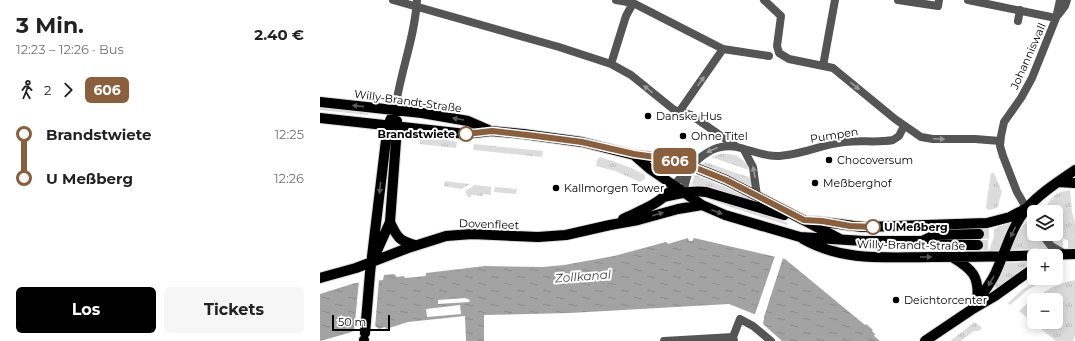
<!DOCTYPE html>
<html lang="de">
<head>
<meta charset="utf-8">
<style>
	:root { --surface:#fff; --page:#f6f6f6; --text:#222; --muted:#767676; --accent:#000 }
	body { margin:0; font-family:Montserrat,sans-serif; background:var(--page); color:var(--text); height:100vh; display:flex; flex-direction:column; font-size:15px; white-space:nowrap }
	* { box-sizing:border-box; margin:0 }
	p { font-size:13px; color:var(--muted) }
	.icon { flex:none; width:22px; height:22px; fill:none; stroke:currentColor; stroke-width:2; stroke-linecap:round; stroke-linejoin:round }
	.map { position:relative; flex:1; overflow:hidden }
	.sheet { display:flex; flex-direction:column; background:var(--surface); width:320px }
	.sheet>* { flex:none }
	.badge { padding:0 8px; border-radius:6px; font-size:14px; line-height:26px }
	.tools { position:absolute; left:707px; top:205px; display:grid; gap:8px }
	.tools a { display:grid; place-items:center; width:36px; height:36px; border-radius:6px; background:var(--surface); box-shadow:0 2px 10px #0003; font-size:20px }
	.scale { position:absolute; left:12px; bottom:10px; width:58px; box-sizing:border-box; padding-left:4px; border:2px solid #000; border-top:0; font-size:11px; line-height:14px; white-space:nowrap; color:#000; -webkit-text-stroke:3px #fff; paint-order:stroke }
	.map>.badge { position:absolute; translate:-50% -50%; box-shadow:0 0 0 2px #fff }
	.legs { display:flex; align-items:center; gap:6px; height:44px; padding:0 16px; font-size:13px }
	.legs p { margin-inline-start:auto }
	.overview { display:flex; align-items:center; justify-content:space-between; height:68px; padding:0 16px }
	h1 { font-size:22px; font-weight:700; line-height:30px }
	.cta { display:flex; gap:8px; margin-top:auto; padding:8px 16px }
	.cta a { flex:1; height:46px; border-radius:6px; background:var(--accent); color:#fff; font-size:16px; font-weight:700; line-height:46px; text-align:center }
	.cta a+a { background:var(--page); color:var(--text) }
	ul { padding:0 16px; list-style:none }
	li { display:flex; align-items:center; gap:14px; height:44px; font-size:15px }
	li i { display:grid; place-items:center; width:6px; height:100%; margin:0 5px; background:currentColor }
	li i::after { content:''; width:10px; height:10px; margin:-5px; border:3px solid; border-radius:50%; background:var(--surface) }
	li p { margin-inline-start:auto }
	li:first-child i { background:linear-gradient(#0000 50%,currentColor 0) }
	li:last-child i { background:linear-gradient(currentColor 50%,#0000 0) }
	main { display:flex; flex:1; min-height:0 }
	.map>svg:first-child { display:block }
	.grass { fill:url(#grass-tufts); fill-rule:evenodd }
	.water { fill:url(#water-ripples); fill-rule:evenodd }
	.pier { fill:#fff }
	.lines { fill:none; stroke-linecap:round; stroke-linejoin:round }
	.major-tunnel { stroke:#d9d9d9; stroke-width:10; stroke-dasharray:10 5; stroke-linecap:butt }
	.major-casing { stroke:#dbdbdb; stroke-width:12 }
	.minor { stroke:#555; stroke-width:8 }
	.major { stroke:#000; stroke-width:10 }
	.oneway { fill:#999 }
	.oneway2 { fill:#595959 }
	.line-1-casing { stroke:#fff; stroke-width:9 }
	.line-1 { stroke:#8b5e3c; stroke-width:6 }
	.poi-dot { fill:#000; stroke:#fff; stroke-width:1.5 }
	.stop-1-dot { fill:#fff; stroke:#8b5e3c; stroke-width:2 }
	.labels { text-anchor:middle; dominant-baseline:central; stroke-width:4; stroke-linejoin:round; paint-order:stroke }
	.street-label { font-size:11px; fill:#000; stroke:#fff }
	.poi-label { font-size:11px; fill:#000; stroke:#fff; text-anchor:start }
	.stop-label { font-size:11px; font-weight:bold; fill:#000; stroke:#fff; text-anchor:end }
	.water-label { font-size:12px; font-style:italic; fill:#444; stroke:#fff }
</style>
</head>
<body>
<main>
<section class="sheet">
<div class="overview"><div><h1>3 Min.</h1><p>12:23 – 12:26 · Bus</p></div><b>2.40 €</b></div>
<div class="legs"><svg class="icon" aria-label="walk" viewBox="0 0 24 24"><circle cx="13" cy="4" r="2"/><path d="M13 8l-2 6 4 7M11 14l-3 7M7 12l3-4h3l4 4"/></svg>2<svg class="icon" aria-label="forward" viewBox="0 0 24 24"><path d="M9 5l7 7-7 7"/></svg><b class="badge" style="background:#8b5e3c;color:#fff">606</b></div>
<ul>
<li><i style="color:#8b5e3c"></i><b>Brandstwiete</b><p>12:25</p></li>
<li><i style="color:#8b5e3c"></i><b>U Meßberg</b><p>12:26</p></li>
</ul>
<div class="cta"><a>Los</a><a>Tickets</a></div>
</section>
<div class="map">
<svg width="755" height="341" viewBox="0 0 755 341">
	<defs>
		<pattern id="grass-tufts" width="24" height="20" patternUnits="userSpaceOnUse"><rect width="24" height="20" fill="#dcdcdc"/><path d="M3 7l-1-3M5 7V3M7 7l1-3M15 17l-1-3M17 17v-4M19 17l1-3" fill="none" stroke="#bbb"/></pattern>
		<pattern id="water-ripples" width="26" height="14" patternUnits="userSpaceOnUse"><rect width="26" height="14" fill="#a3a3a3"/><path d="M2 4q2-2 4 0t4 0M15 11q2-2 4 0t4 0" fill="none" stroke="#8b8b8b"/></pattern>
	</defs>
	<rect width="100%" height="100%" fill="#fff"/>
	<!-- grass -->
	<path class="grass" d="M0,107L49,112L48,115L0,110Z
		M109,136L137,142L136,148L100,144V139Z
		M154,144L223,151L222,157L153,150Z
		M400,154C412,153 426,157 429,170L391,157Z
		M280,157C296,162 311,167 325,175V179L320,182L295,171L276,166L277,160Z
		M385,162L431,178V186L383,164Z
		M671,173H674L682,192L677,208L668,210L666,207Z
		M375,175L403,186L432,200V201L390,187L371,185Z
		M125,181L150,184L141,189L124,186Z
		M155,185L171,187V195L163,194V196L151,195V197H148L145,191Z
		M175,187L197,189L196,194L174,192Z
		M750,190L752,212L755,222V240C747,241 741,239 735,234H736V212H725V211C729,198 736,191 750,190Z
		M387,196L468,223L467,225L410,207L386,198Z
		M708,220L710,221L711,228L723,248L689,250L698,232Z
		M691,223L681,250L669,251L677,227Z
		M709,262L710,263L676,289L674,285L685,263Z
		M722,278H729L709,289L690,305L688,303L703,289Z
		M755,280V335L753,341H736L699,311C715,296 733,284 755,280ZM714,300H736V322H714Z
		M655,322L662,328L659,331H654L641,341H630Z"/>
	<!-- water -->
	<path class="water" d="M368,238L369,241H372L374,238L465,259L545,325L546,324L553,330L552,331L555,334L554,336L560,341H462L443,324L444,318L409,304L250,313L164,315V341H146L145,316L88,322L66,329L65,327L59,329L55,326L34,330L32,332L0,341V294L35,283L63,280L64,275L74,274L77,277L84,276L85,278L106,276V273L165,266L223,267L244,265L294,256L346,242L348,244ZM145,298L150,300L149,302L118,304V300Z"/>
	<!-- pier -->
	<path class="pier" d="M455,256L463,258L441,326L442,320L434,317Z
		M59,279L55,328L34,332L39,281Z
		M140,305L141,314L107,317L106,309Z"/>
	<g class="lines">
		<!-- major-tunnel -->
		<path class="major-tunnel" d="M736,231L755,230
			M659,234L714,232
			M658,245L755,244"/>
		<!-- major casing -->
		<g class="major-casing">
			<path id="major" d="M0,102L102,113L148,121L171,131
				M0,118L146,134L171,131L203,134L262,142L314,155L349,159L371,166L406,180L520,239
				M314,155L330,169L382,205L405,215L480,237L544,241H602L616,245H658
				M738,182L755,183
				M344,197C358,194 372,190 386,192L464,215
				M303,219C319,211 337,205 349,192
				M487,221C507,221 525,226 545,227L667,223L690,217L707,208
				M70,222C77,237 79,241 95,245
				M483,239C523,262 568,257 613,257C660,257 707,256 755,254
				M602,241L615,235L659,234
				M56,253L70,222L77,127V121
				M632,257C652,269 660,276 657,301
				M0,278L36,268L88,248L126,236L152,234L218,237L246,235L290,225L318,220L358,209L382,205
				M651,310C659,298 668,288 675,274C685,253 691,227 707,208C720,193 739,181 755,170
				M45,333L50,273L66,140L68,125L75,110
				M44,341V340
				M605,341L651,310L675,296L714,268"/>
		</g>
		<!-- minor -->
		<path class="minor" d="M73,0L239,47L291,64L311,75L353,109L359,112L371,115L417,147
			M296,0L313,3L403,49L449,56
			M444,0L461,16L457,46L459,53L469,59L513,68L575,119L601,137L613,139H655L680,141
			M578,0L618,6L619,0
			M648,0L736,18
			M738,15L745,6L747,0
			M698,21L700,10
			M291,64L306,16L313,3L312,0
			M503,66L515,0
			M75,110C80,73 95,37 97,0
			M359,112L403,49
			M424,150L433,167L437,196
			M354,185C366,172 379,154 397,148C416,141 436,156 456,156C479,156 502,144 525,142C541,140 558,143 573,140L579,136L584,126
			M363,192L369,170
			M714,221L697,192L683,156L680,146L681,136L684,122L701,98L712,78L736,18L740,0
			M722,234L731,246L745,254
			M344,341L413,337
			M414,341L413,337L420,319L433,326L451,341"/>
		<!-- major -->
		<use href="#major" class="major"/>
	</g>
	<!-- one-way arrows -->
	<defs><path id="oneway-solid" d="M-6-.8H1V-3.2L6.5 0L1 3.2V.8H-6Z"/></defs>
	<g class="oneway">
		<use href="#oneway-solid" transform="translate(381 81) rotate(-55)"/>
		<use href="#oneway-solid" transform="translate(535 86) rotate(40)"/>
		<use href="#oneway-solid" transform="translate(328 89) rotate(-141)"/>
		<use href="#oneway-solid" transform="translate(619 139) rotate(2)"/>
		<use href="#oneway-solid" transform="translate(392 150) rotate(156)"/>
		<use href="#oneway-solid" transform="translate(434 172) rotate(-101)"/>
	</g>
	<g class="oneway2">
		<use href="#oneway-solid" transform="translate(38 106) rotate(-174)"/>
		<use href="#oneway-solid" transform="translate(138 119) rotate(-170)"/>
		<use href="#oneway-solid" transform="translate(60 188) rotate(96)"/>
		<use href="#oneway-solid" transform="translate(397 212) rotate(21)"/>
		<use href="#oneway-solid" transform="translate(338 214) rotate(-16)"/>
		<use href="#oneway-solid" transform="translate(693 232) rotate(116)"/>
		<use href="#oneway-solid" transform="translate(606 257)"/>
		<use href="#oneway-solid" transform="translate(671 281) rotate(120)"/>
	</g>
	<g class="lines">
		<!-- line-1 casing -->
		<g class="line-1-casing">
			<path id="line-1" d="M146,134L172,131L216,136L262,142L314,154L349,159L371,166L406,180L484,220L502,221L530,226L553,227"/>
		</g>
		<!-- line-1 -->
		<use href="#line-1" class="line-1"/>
	</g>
	<!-- markers -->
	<g class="poi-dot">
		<circle cx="328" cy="116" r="4"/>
		<circle cx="363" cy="136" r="4"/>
		<circle cx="509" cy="160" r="4"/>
		<circle cx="495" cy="183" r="4"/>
		<circle cx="236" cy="188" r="4"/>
		<circle cx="576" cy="300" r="4"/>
	</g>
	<g class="stop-1-dot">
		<circle cx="146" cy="134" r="7"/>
		<circle cx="553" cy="227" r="7"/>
	</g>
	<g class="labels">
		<!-- street labels -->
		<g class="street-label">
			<text transform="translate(708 56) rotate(-66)">Johanniswall</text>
			<text transform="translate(88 101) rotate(8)">Willy-Brandt-Straße</text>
			<text transform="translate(514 135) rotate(-9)">Pumpen</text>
			<text transform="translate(169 224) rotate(2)">Dovenfleet</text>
			<text transform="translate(591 245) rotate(1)">Willy-Brandt-Straße</text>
		</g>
		<!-- poi labels -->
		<g class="poi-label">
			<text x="336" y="116">Danske Hus</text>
			<text x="371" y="136">Ohne Titel</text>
			<text x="517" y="160">Chocoversum</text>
			<text x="503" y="183">Meßberghof</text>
			<text x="244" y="188">Kallmorgen Tower</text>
			<text x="584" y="300">Deichtorcenter</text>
		</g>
		<!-- stop labels -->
		<g class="stop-label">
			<text x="135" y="134">Brandstwiete</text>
			<text x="564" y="227" text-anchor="start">U Meßberg</text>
		</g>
		<!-- water labels -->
		<g class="water-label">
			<text transform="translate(263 276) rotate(-4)">Zollkanal</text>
		</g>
	</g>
</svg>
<div class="tools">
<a><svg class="icon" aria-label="layers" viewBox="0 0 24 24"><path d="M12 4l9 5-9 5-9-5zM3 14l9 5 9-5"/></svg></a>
<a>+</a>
<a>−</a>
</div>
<div class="scale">50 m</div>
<b class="badge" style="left:355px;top:161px;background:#8b5e3c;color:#fff">606</b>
</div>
</main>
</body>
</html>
